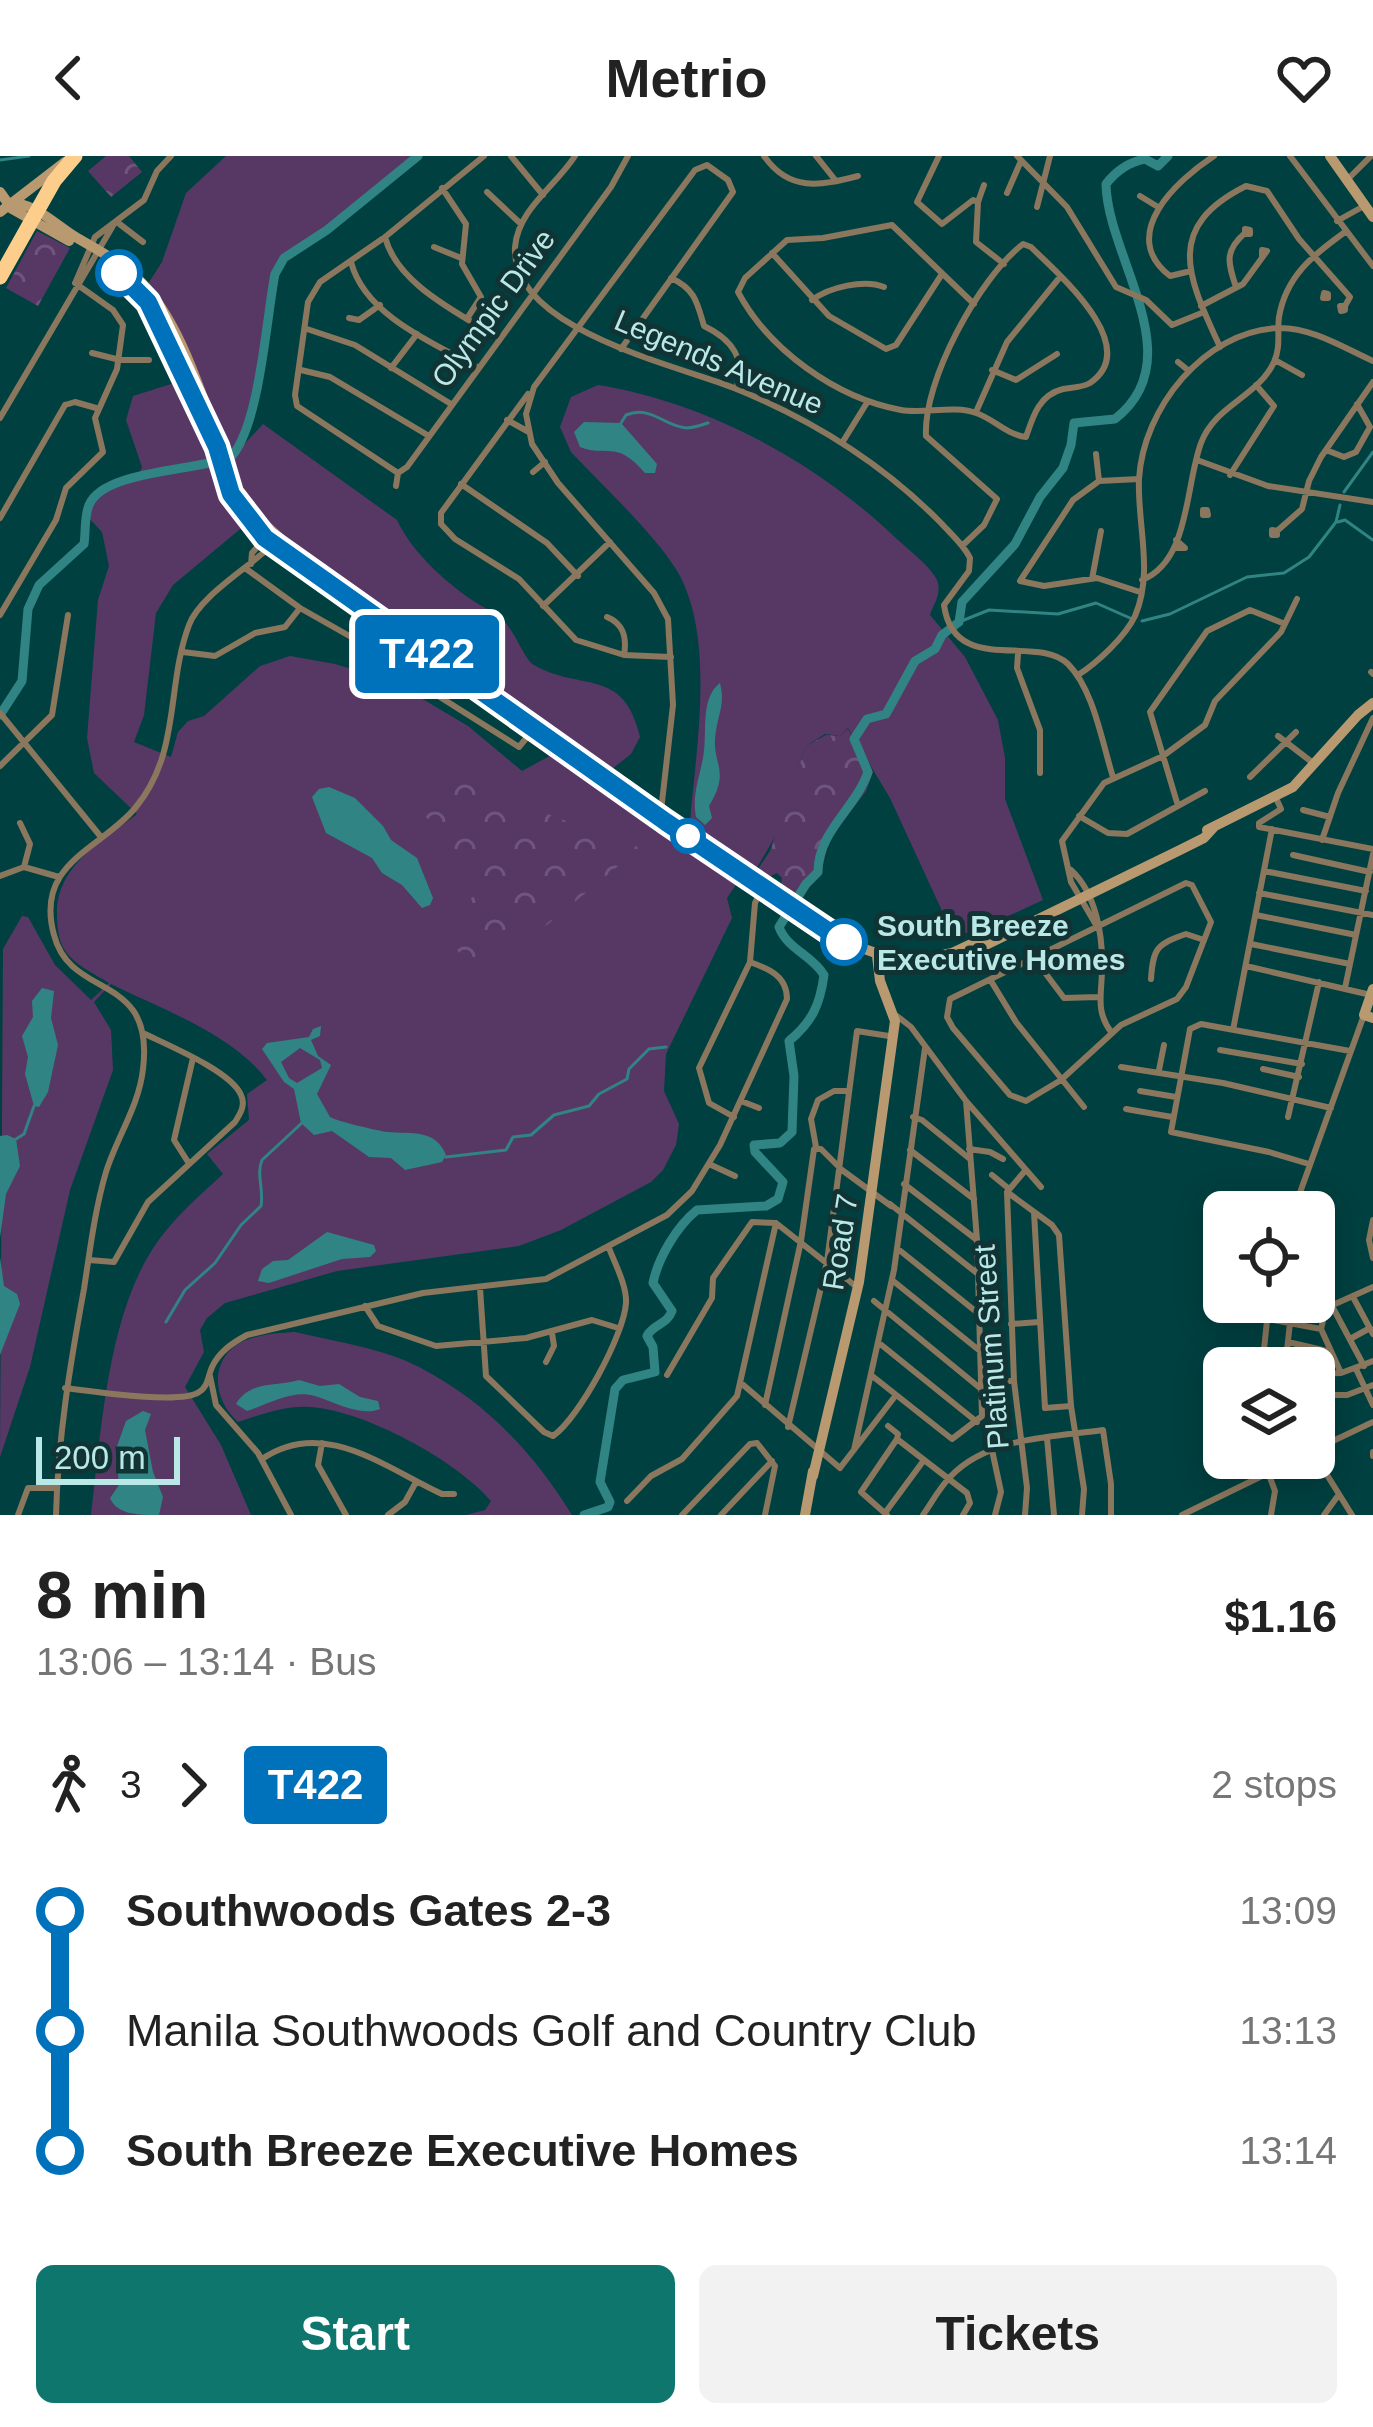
<!DOCTYPE html>
<html lang="en">
<head>
<meta charset="utf-8">
<style>
	:root { --surface:#fff; --page:#f2f2f2; --text:#222; --muted:#767676; --accent:#0f766e }
	body { margin:0; font-family:Helvetica,sans-serif; background:var(--page); color:var(--text); height:100vh; display:flex; flex-direction:column; font-size:45px; white-space:nowrap }
	* { box-sizing:border-box; margin:0 }
	p { font-size:39px; color:var(--muted) }
	.icon { flex:none; width:66px; height:66px; fill:none; stroke:currentColor; stroke-width:2; stroke-linecap:round; stroke-linejoin:round }
	.map { position:relative; height:1359px; overflow:hidden }
	.sheet { display:flex; flex-direction:column; background:var(--surface); flex:1 }
	.sheet>* { flex:none }
	.badge { padding:0 24px; border-radius:9px; font-size:42px; line-height:78px }
	.controls { position:absolute; left:1203px; top:1035px; display:grid; gap:24px }
	.controls a { display:grid; place-items:center; width:132px; height:132px; border-radius:18px; background:var(--surface); box-shadow:0 6px 30px #0003; font-size:60px }
	.scale { position:absolute; left:36px; bottom:30px; width:144px; box-sizing:border-box; padding-left:12px; border:6px solid #b9e8e7; border-top:0; font-size:33px; line-height:42px; white-space:nowrap; color:#b9e8e7; -webkit-text-stroke:9px #123333; paint-order:stroke }
	.map>.badge { position:absolute; translate:-50% -50%; box-shadow:0 0 0 6px #fff }
	.legs { display:flex; align-items:center; gap:18px; height:132px; padding:0 36px; font-size:39px }
	.legs p { margin-inline-start:auto }
	.overview { display:flex; align-items:center; justify-content:space-between; height:204px; padding:0 36px }
	h1 { font-size:66px; font-weight:600; line-height:90px }
	.cta { display:flex; gap:24px; margin-top:auto; padding:24px 36px }
	.cta a { flex:1; height:138px; border-radius:18px; background:var(--accent); color:#fff; font-size:48px; font-weight:600; line-height:138px; text-align:center }
	.cta a+a { background:var(--page); color:var(--text) }
	ul { padding:0 36px; list-style:none }
	li { display:flex; align-items:center; gap:42px; height:120px; font-size:45px }
	li i { display:grid; place-items:center; width:18px; height:100%; margin:0 15px; background:currentColor }
	li i::after { content:''; width:30px; height:30px; margin:-15px; border:9px solid; border-radius:50%; background:var(--surface) }
	li p { margin-inline-start:auto }
	li:first-child i { background:linear-gradient(#0000 50%,currentColor 0) }
	li:last-child i { background:linear-gradient(currentColor 50%,#0000 0) }
	header { display:flex; justify-content:space-between; align-items:center; height:156px; padding:0 36px; background:var(--surface); font-size:54px; font-weight:600 }
	.map>svg:first-child { display:block }
	.grass { fill:#573865 }
	.forest { fill:url(#forest-crowns) }
	.water { fill:#318484; fill-rule:evenodd }
	.lines { fill:none; stroke-linecap:round; stroke-linejoin:round }
	.stream { stroke:#318484; stroke-width:3 }
	.river { stroke:#318484; stroke-width:9 }
	.street { stroke:#8a775d; stroke-width:6 }
	.secondary { stroke:#b99a70; stroke-width:10 }
	.highway { stroke:#fdcd8b; stroke-width:15 }
	.line-1-casing { stroke:#fff; stroke-width:27 }
	.line-1 { stroke:#0072bc; stroke-width:18 }
	.stop-1-dot { fill:#fff; stroke:#0072bc; stroke-width:6 }
	.labels { text-anchor:middle; dominant-baseline:central; stroke-width:10; stroke-linejoin:round; paint-order:stroke }
	.street-label { font-size:30px; fill:#b9e8e7; stroke:#123333 }
	.stop-label { font-size:30px; font-weight:bold; fill:#b9e8e7; stroke:#123333; text-anchor:start }
</style>
</head>
<body>
<header><svg class="icon" aria-label="back" viewBox="0 0 24 24"><path d="M15 5l-7 7 7 7"/></svg>Metrio<svg class="icon" aria-label="heart" viewBox="0 0 24 24"><path d="M12 20l-8-8c-3-5 5-10 8-4 3-6 11-1 8 4z"/></svg></header>
<div class="map">
<svg width="1373" height="1359" viewBox="0 0 1373 1359">
	<defs>
		<pattern id="forest-crowns" width="20" height="18" patternUnits="userSpaceOnUse" patternTransform="scale(3)"><rect width="20" height="18" fill="#573865"/><path d="M2 6a3 3 0 1 1 6 0M12 15a3 3 0 1 1 6 0" fill="none" stroke="#6d557b"/></pattern>
	</defs>
	<rect width="100%" height="100%" fill="#004040"/>
	<!-- grass -->
	<path class="grass" d="M226,0H410L409,11L285,102L275,118L253,247L236,297L263,268L397,364C412,396 443,424 472,444C482,451 495,456 503,464C515,475 524,503 534,509C580,536 624,510 640,581L631,598L612,613L297,392L254,354L231,305L233,302H226L194,214L148,128L162,106L186,37Z
		M184,224L214,306L245,369L173,429L156,457L144,559L134,586L171,601L178,576L188,565L204,560L260,510L290,500L335,508L394,526L468,570L522,615L559,595L646,656L650,671L656,676L672,674L739,724L727,742L732,762L666,898L664,935L679,968L676,989L663,1014L651,1026L561,1074L519,1090L337,1115L225,1147L207,1162L200,1174L204,1196L185,1231L221,1289L251,1359H91C101,1277 107,1165 152,1094C170,1065 198,1041 223,1018L207,998L249,964L247,938L267,924C231,877 163,854 111,828L94,846L111,874L113,914L70,1034L30,1211L0,1301L3,793L22,760L28,761L55,809L91,844L109,827C95,818 74,809 64,793C58,783 57,768 57,756C58,708 103,685 137,658L94,617L87,582L98,444L109,410L102,376L86,359L97,337L138,321L142,311L126,264L133,240Z
		M598,229C709,247 818,307 898,384C910,395 930,410 937,424C942,438 934,447 930,459L965,501L998,564L1005,602V643L1043,744L969,778L949,770L890,642L848,572L840,580L825,578L806,590L776,679L755,715L690,666C696,592 715,488 680,420C661,384 601,328 571,296L560,271L571,241Z
		M295,1176C336,1186 383,1192 421,1212C486,1246 534,1297 572,1359H466L485,1354L491,1345C456,1304 365,1255 311,1251C286,1249 262,1258 238,1266C211,1242 209,1200 246,1184C262,1178 279,1177 295,1176Z"/>
	<!-- forest -->
	<path class="forest" d="M106,0H129L142,16L111,41L88,15Z
		M37,75L70,92L38,150L6,132Z
		M848,573L873,616L866,635L829,684L821,717L795,747L780,736L782,722L777,717L766,722L756,716L770,695L806,590L826,579L840,580Z
		M447,621L640,692L474,829L444,766L475,739L418,648Z"/>
	<!-- water -->
	<path class="water" d="M584,266L621,267L657,308L655,317H645C616,283 608,302 580,291L574,276Z
		M720,527C725,547 719,556 716,575C710,609 732,612 709,650L712,662L705,669L696,661C692,639 699,623 703,602C708,579 699,543 720,527Z
		M329,631L355,642L383,670L391,684L417,702L433,742L430,749L422,752L402,729L382,717L372,702L326,677L312,641L319,633Z
		M42,832L54,835L51,862L58,889L48,936L39,951L34,950L25,918L28,901L22,880L33,861L32,845Z
		M321,870L320,880L311,884L318,900L331,909L317,938L330,961C336,965 379,975 387,976C411,978 436,973 446,999L442,1006L405,1014L391,1002L369,1001L332,975L314,979L301,967L294,933L284,926L262,893L267,887L309,881L313,873ZM300,892L320,904L322,912L297,927L289,922L281,906Z
		M7,979L16,983L20,1010L6,1038L0,1082V980Z
		M327,1076L374,1089L376,1095L370,1101L342,1103L269,1127L258,1125L262,1113L273,1105L288,1104Z
		M0,1101L4,1130L17,1138L20,1148L0,1199Z
		M299,1224L320,1230L339,1228L360,1241L378,1245L380,1253C360,1261 335,1246 315,1240C293,1233 268,1248 247,1255L236,1248C250,1224 276,1231 299,1224Z
		M143,1255L151,1258L145,1274L153,1316L163,1341L159,1359C139,1359 117,1359 110,1342L119,1329L116,1293L126,1265Z"/>
	<g class="lines">
		<!-- stream -->
		<path class="stream" d="M0,4L29,0
			M621,267L626,259C651,249 664,270 686,272C694,272 701,269 708,267
			M1344,336L1373,296
			M1338,366L1345,364L1373,384
			M1142,465L1170,458L1247,421L1284,417L1309,401L1336,366L1340,349
			M959,466L989,454L1058,458L1096,447L1130,462
			M16,983L24,978L34,950
			M446,1001L506,994L513,981L531,979L554,959L589,950L599,938L627,923L629,913L649,893L666,891
			M166,1166L185,1134L215,1107L241,1069L261,1050C264,1034 256,1018 262,1004L304,965"/>
		<!-- river -->
		<path class="river" d="M0,559L22,525L28,453L39,429L84,388C86,375 84,361 89,349C103,314 197,315 231,301C260,269 266,163 275,118L284,102L327,74L418,0
			M584,1359L608,1351L610,1346L600,1326L615,1233L623,1224L655,1216L653,1191L647,1180C653,1168 667,1169 672,1155L653,1127C658,1102 677,1070 697,1054L766,1050L778,1043L783,1026L755,996L754,989L780,987L792,976L794,920L789,885C812,866 820,849 824,819C812,799 787,793 779,771L806,728L818,716C818,675 856,652 868,616L854,583L867,563L886,558L915,505L935,493L942,479L959,466L962,446L1015,388L1040,341L1063,312L1071,289L1074,267L1115,263C1193,203 1107,101 1106,28C1116,15 1129,6 1145,3L1158,10L1168,0"/>
		<!-- street -->
		<path class="street" d="M511,0L543,39
			M575,0C556,30 518,53 515,91C510,173 676,209 734,232C811,263 883,308 941,367C951,378 964,389 970,402L969,415L944,449C954,521 1036,477 1068,508C1094,534 1102,587 1113,621
			M764,0C789,36 820,30 858,20
			M816,0L836,25
			M939,0L917,46L942,68L973,44L978,46L976,86L1004,108
			M1017,0L1067,51L1116,131L1146,144L1172,169L1204,156
			M1290,0L1373,110
			M1348,23L1371,0
			M442,32L466,68L462,108L481,141L468,161
			M487,36L521,68
			M1007,37L1021,5
			M1140,40L1158,51
			M978,46L984,29
			M1037,51L1050,0
			M1337,65L1364,50
			M117,66L143,86
			M1245,73L1250,74V78H1245Z
			M385,81C397,129 461,158 500,183
			M434,91L461,102
			M772,97L829,160L886,193L896,189L942,118
			M351,106C365,160 435,188 479,212
			M1191,115L1170,120C1117,79 1177,24 1214,0
			M671,122C695,133 697,146 704,170C731,183 747,202 736,233
			M76,125L95,81L144,44L157,15L171,0
			M1236,131C1228,107 1224,95 1245,77
			M1324,137L1328,138V142H1323Z
			M812,144C830,131 864,123 884,131
			M1201,150L1243,128L1267,95L1262,94V100
			M1340,150H1345V154L1341,155Z
			M349,162L359,164L380,149
			M307,173L355,189L451,248
			M1220,191C1189,123 1162,72 1246,30L1267,35L1299,83L1350,141L1345,150
			M621,193L733,36L728,24L707,9L695,14L534,231L526,258L532,288L558,327L654,437L668,463L673,549L661,655
			M92,197L120,204H149
			M1275,204L1302,219
			M1178,206L1189,215
			M391,212L417,178
			M301,214L330,221L429,280
			M992,214L1016,224L1057,198
			M528,238L441,357V368L455,383L519,423L576,484L624,499L671,501
			M65,249L75,246L96,252
			M976,256L1007,186L1060,121
			M0,262L114,68
			M507,264L527,275
			M842,287L868,245
			M1326,294L1344,301L1356,296L1370,271L1357,248
			M1096,298L1099,325
			M1197,304L1268,330L1373,346
			M533,316L545,306
			M398,317L297,250L295,239L308,146L320,126L385,81L484,0
			M1230,319L1274,250L1256,229
			M1139,323L1099,325L1073,344L1020,425L1044,430L1097,422L1140,436
			M461,328L547,387L578,420
			M396,330L398,317L407,311L611,31L628,0
			M1203,354H1207L1208,359H1203Z
			M0,362L65,249
			M1272,374L1277,375V379H1272Z
			M1277,375L1302,353L1309,325L1321,301L1373,226
			M962,390L984,369L997,343L926,280C923,225 979,122 1023,88L1031,91C1056,116 1144,190 1090,227C1081,232 1073,231 1063,233C1039,239 1033,260 1026,281C1005,278 994,263 976,257C954,249 924,258 901,254C836,242 769,194 738,136L745,122L787,84L823,82L892,69L974,148
			M1174,392H1185L1176,384
			M251,408L252,397L266,381
			M245,412L300,452L353,482
			M1092,423L1101,375
			M1142,424C1190,405 1185,330 1201,287C1215,249 1258,241 1274,206C1281,191 1277,176 1279,161C1286,120 1313,99 1345,76
			M543,450L610,386
			M0,459L56,364L66,332L103,296L95,262L117,213L123,169L113,154L75,127
			M607,461C624,468 627,482 624,499
			M183,496L215,500L255,477L285,471L300,452
			M1018,498L1017,512L1040,574V617
			M375,500L519,591L533,574
			M388,507L402,482
			M1371,516L1373,518
			M1078,519C1097,507 1125,481 1135,460C1154,416 1137,368 1139,323C1143,253 1204,175 1278,172C1311,171 1344,192 1373,205
			M0,557L101,681
			M1278,580L1313,607
			M0,610L52,559L68,459
			M1250,621L1296,576
			M1276,642L1281,653L1259,667V671L1373,693
			M1178,650L1150,556L1207,475L1250,454L1285,468
			M1303,654L1330,661
			M1079,660L1108,677L1127,678L1205,635
			M20,667L30,688L24,711
			M1322,684L1338,637L1373,562
			M1293,699L1370,716
			M1071,714C1096,737 1103,780 1102,812C1102,838 1095,854 1111,876
			M1264,715L1366,735
			M0,720L24,711L59,721
			M1186,727L1192,729L1211,766L1186,831L1177,843L1121,869L1061,924L1026,945L1010,939L953,872L947,861L950,843Z
			M1259,737L1373,759
			M1256,759L1356,779
			M1099,774L1071,726L1062,685L1104,627L1163,600L1205,569L1215,545L1281,476L1297,443
			M1251,788L1350,808
			M1034,802L1064,842L1098,841
			M1246,810L1371,839
			M1151,823C1153,792 1157,788 1186,778L1204,784
			M991,825L1016,866L1084,951
			M1345,832L1373,698
			M897,860L911,871L966,945L1041,1031
			M1233,874L1272,673
			M1220,894L1302,908
			M1121,911L1223,927L1331,952
			M1263,913L1299,921
			M1159,914L1164,889
			M1140,935L1176,941
			M741,945L759,952
			M1126,953L1172,961
			M734,961L709,947L699,912L750,806L755,747L763,731
			M913,961L922,964L970,1003
			M1288,961L1319,826
			M816,991L811,963L818,944L834,935H849
			M969,993L990,996L1003,1003
			M910,994L974,1043
			M188,1006L174,984L193,902
			M709,1008L735,1020
			M1309,1008L1269,996L1171,976L1190,873L1201,868L1350,895
			M1024,1016L1007,1036L1014,1225L1027,1332L1025,1359
			M992,1019L1008,1032
			M904,1028L977,1084
			M1007,1036L1052,1069L1059,1079L1071,1250L1084,1333L1082,1359
			M890,1048L978,1118
			M1268,1053L1277,1056
			M1034,1056L1045,1252L1071,1250
			M1293,1056L1364,859
			M1373,1064L1369,1084L1373,1102
			M898,1093L979,1158
			M89,1104L114,1106L148,1046L235,966C240,958 246,949 241,939C231,915 167,889 143,877
			M892,1124L980,1195
			M480,1132L486,1220L544,1276L553,1280C579,1262 624,1179 626,1147C627,1130 615,1108 609,1092
			M1353,1141L1373,1178
			M874,1145L980,1232
			M1299,1146L1326,1152L1373,1131
			M365,1150L378,1170L436,1190L526,1182L592,1164L618,1172
			M1332,1150L1364,1210
			M1326,1152L1321,1173L1341,1217
			M1267,1163L1321,1173
			M1011,1168L1039,1166
			M1350,1183L1370,1172
			M1288,1186L1331,1196
			M879,1187L977,1266
			M1286,1203L1290,1167
			M546,1206L554,1190L552,1177
			M1236,1212L1241,1201L1294,1212
			M1262,1212L1269,1146
			M1356,1213L1373,1249
			M1314,1218L1341,1217L1373,1205
			M667,1219L712,1142L713,1122L752,1066L776,1067L858,1132
			M871,1219L952,1283L982,1260L977,1084L966,945
			M210,1220L216,1249L258,1297L291,1359
			M1002,1225H1014
			M741,1227L840,1312L896,1239
			M65,1232C90,1235 181,1249 199,1236C208,1231 208,1220 212,1211C219,1196 232,1187 247,1179L423,1137L546,1123L667,1059L692,1035L720,989L787,843C787,820 769,813 750,806
			M1314,1239H1347L1373,1229
			M765,1249L801,1085L814,993H821L842,1014L891,1050
			M888,1270L898,1278L897,1283L967,1337L970,1347L963,1359
			M788,1271L827,1106L857,875L889,880
			M1047,1282L1054,1359
			M322,1287L318,1309L346,1359
			M854,1294L894,1114L925,892
			M992,1294L1001,1336L995,1359
			M1314,1294L1373,1266
			M1373,1296V1300
			M1314,1298L1352,1359
			M262,1303C323,1261 384,1311 442,1338H454
			M1269,1319L1275,1335L1271,1359
			M627,1345L651,1320L682,1303L737,1240L776,1067
			M885,1357L924,1304
			M18,1359L28,1332H57
			M56,1359C58,1281 70,1209 84,1133C90,1094 95,1053 106,1016C117,981 139,950 143,913C155,815 71,845 54,779C34,706 102,693 136,651C181,596 166,530 189,469C200,439 252,410 274,387
			M388,1359L405,1346L416,1326
			M682,1359L750,1288L757,1287L775,1310L765,1359
			M721,1359L772,1305
			M887,1359L861,1336L897,1283
			M923,1359C932,1346 940,1331 951,1320C988,1281 1053,1281 1103,1274L1111,1328V1359
			M1182,1359L1299,1302
			M1324,1359L1337,1341"/>
		<!-- secondary -->
		<path class="secondary" d="M1330,0L1373,61
			M0,36L12,53L69,85
			M10,47C33,46 55,68 74,80C97,94 124,107 142,127C174,161 194,216 209,259C225,307 227,345 265,382L666,666L845,786L909,809L937,810L955,804L1180,694L1204,682L1214,671
			M0,56L65,6
			M158,163L209,278
			M230,325L251,356L294,395L696,678
			M1207,674L1293,631L1358,559L1373,547
			M918,804L952,797L1001,774
			M1373,833L1364,859L1373,862
			M813,1320L859,1126L895,865L880,825L877,800
			M805,1359L813,1315"/>
		<!-- highway -->
		<path class="highway" d="M0,121L54,25L75,0"/>
	</g>
	<g class="lines">
		<!-- line-1 casing -->
		<g class="line-1-casing">
			<path id="line-1" d="M119,117L148,146L217,291L231,338L265,382L666,666L844,786"/>
		</g>
		<!-- line-1 -->
		<use href="#line-1" class="line-1"/>
	</g>
	<!-- markers -->
	<g class="stop-1-dot">
		<circle cx="119" cy="117" r="21"/>
		<circle cx="688" cy="680" r="15"/>
		<circle cx="844" cy="786" r="21"/>
	</g>
	<g class="labels">
		<!-- street labels -->
		<g class="street-label">
			<text transform="translate(493 152) rotate(-54)">Olympic Drive</text>
			<text transform="translate(719 206) rotate(23)">Legends Avenue</text>
			<text transform="translate(840 1086) rotate(-81)">Road 7</text>
			<text transform="translate(991 1191) rotate(-94)">Platinum Street</text>
		</g>
		<!-- stop labels -->
		<g class="stop-label">
			<text x="877" y="769">South Breeze<tspan x="877" dy="34">Executive Homes</tspan></text>
		</g>
	</g>
</svg>
<div class="controls">
<a><svg class="icon" aria-label="locate" viewBox="0 0 24 24"><circle cx="12" cy="12" r="6"/><path d="M12 2v4M12 18v4M2 12h4M18 12h4"/></svg></a>
<a><svg class="icon" aria-label="layers" viewBox="0 0 24 24"><path d="M12 4l9 5-9 5-9-5zM3 14l9 5 9-5"/></svg></a>
</div>
<div class="scale">200 m</div>
<b class="badge" style="left:427px;top:498px;background:#0072bc;color:#fff">T422</b>
</div>
<section class="sheet">
<div class="overview"><div><h1>8 min</h1><p>13:06 – 13:14 · Bus</p></div><b>$1.16</b></div>
<div class="legs"><svg class="icon" aria-label="walk" viewBox="0 0 24 24"><circle cx="13" cy="4" r="2"/><path d="M13 8l-2 6 4 7M11 14l-3 7M7 12l3-4h3l4 4"/></svg>3<svg class="icon" aria-label="forward" viewBox="0 0 24 24"><path d="M9 5l7 7-7 7"/></svg><b class="badge" style="background:#0072bc;color:#fff">T422</b><p>2 stops</p></div>
<ul>
<li><i style="color:#0072bc"></i><b>Southwoods Gates 2-3</b><p>13:09</p></li>
<li><i style="color:#0072bc"></i><span>Manila Southwoods Golf and Country Club</span><p>13:13</p></li>
<li><i style="color:#0072bc"></i><b>South Breeze Executive Homes</b><p>13:14</p></li>
</ul>
<div class="cta"><a>Start</a><a>Tickets</a></div>
</section>
</body>
</html>
